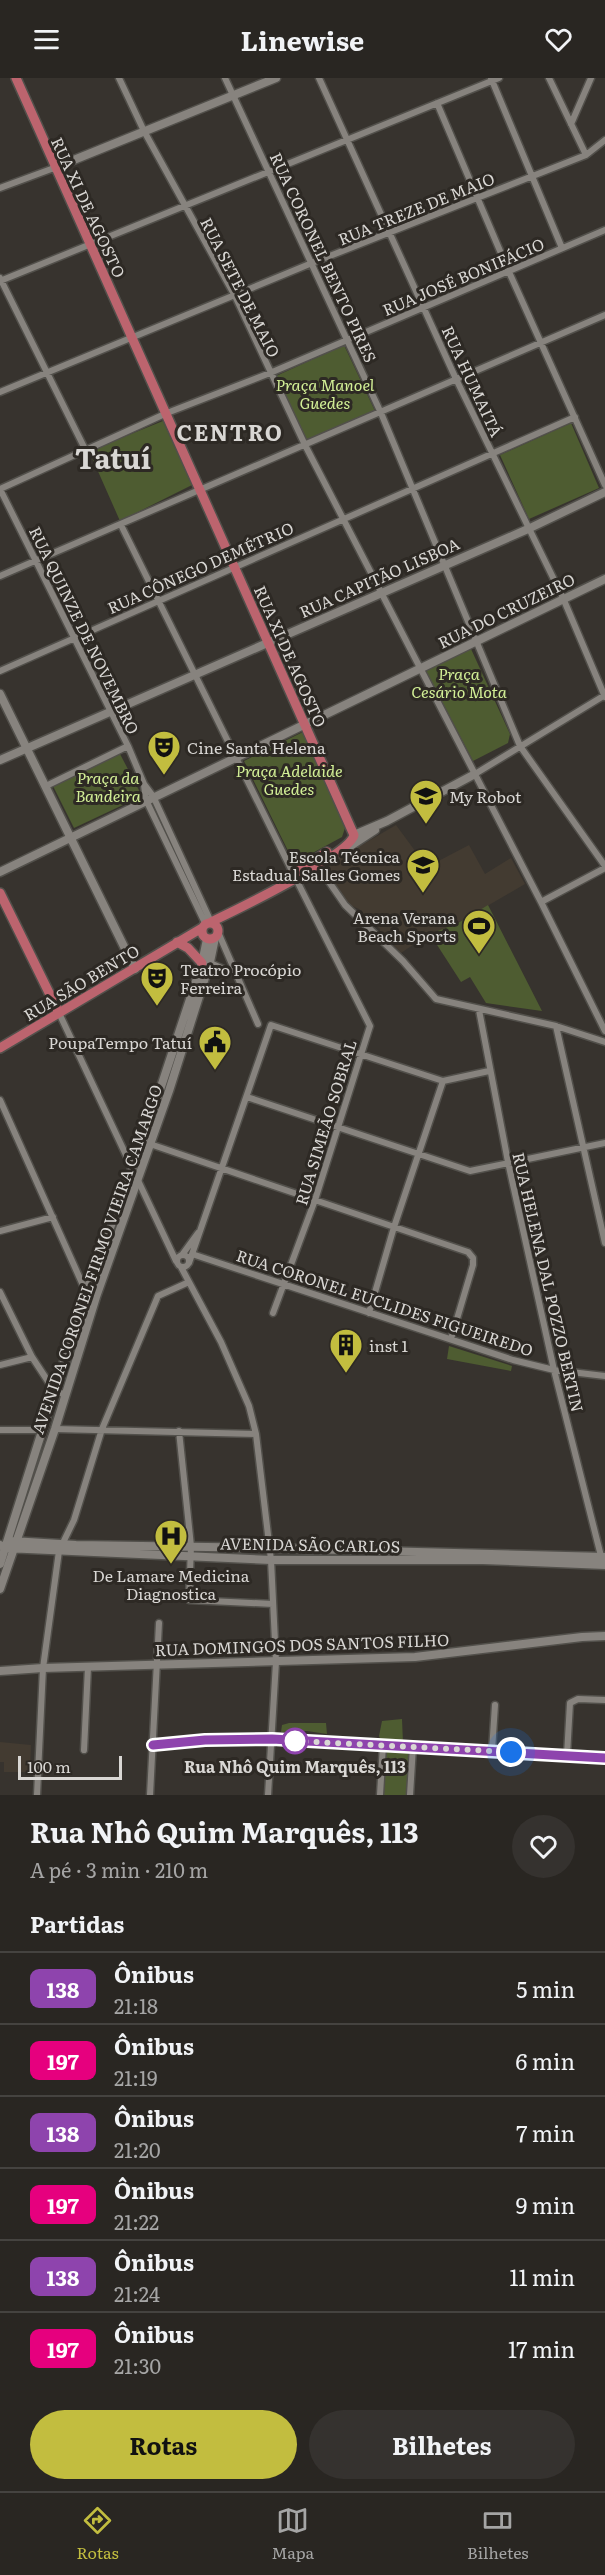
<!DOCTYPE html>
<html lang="pt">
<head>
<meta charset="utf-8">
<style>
	:root { --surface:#292622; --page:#35322f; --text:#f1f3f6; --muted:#a5a5a5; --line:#454340; --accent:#c2bd3f }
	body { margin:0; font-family:Literata,serif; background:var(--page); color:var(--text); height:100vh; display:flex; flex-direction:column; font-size:22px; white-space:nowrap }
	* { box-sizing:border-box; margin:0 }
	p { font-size:20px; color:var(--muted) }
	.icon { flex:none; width:33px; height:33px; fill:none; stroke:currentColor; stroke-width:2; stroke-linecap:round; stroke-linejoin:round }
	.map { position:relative; height:1717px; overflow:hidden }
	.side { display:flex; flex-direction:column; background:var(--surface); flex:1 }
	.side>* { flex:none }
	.badge { padding:0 12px; border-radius:9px; font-size:21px; line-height:39px }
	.scale { position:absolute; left:18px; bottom:15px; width:104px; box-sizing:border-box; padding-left:6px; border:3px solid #d9d7d4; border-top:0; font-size:16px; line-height:21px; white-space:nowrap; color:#d9d7d4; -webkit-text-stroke:4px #2d2924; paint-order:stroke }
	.you { position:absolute; width:30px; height:30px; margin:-15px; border:4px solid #fff; border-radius:50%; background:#1a73e8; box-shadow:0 0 0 9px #1a73e833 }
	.map>.badge { position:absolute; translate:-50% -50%; box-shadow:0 0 0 3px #fff }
	h2 { padding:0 30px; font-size:22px; line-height:54px }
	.round { display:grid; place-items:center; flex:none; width:63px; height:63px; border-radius:32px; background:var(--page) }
	.summary { display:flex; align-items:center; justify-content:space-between; height:102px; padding:0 30px }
	h1 { font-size:28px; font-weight:700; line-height:45px }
	.action { display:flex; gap:12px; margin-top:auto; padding:12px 30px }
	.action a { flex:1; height:69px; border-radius:36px; background:var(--accent); color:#111; font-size:24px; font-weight:700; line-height:69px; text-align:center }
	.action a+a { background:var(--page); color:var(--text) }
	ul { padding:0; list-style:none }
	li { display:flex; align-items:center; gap:18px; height:72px; padding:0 30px; border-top:2px solid var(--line) }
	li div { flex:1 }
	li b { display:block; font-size:22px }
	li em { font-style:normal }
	li .badge { min-width:66px; font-weight:700; text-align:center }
	header { display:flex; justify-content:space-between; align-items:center; height:78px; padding:0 30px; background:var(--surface); font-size:27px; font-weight:700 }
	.menu { display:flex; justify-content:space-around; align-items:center; height:84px; border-top:2px solid var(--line); background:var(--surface); font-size:16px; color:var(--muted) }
	.menu a { display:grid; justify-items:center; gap:3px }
	.menu .current { color:var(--accent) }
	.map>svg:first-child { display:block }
	.built { fill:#433b31 }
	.green { fill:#4e5c31 }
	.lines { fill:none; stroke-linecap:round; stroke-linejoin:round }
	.street-casing { stroke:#52504b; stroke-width:9 }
	.secondary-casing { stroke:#52504b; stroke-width:11 }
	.primary-casing { stroke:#52504b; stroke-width:12 }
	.street { stroke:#87837e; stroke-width:6 }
	.secondary { stroke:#87837e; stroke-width:8 }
	.primary { stroke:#bc646e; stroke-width:9 }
	.line-casing { stroke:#fff; stroke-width:14 }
	.line { stroke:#8e44ad; stroke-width:9 }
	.walk { stroke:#d9d7d4; stroke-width:6; stroke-dasharray:0 10.8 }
	.stop-dot { fill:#fff; stroke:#8e44ad; stroke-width:3 }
	.labels { text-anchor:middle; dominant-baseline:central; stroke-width:6; stroke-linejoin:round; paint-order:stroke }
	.street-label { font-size:16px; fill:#d9d7d4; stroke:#2d2924 }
	.park-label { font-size:16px; font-style:italic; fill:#d2ef96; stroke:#2d2924 }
	.poi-label { font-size:16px; fill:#d9d7d4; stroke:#2d2924; text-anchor:start }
	.stop-label { font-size:16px; font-weight:bold; fill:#d9d7d4; stroke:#2d2924 }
	.district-label { font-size:22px; font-weight:bold; letter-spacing:1.5px; fill:#d9d7d4; stroke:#2d2924 }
	.town-label { font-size:28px; font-weight:bold; fill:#d9d7d4; stroke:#2d2924 }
</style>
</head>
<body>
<header><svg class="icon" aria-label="menu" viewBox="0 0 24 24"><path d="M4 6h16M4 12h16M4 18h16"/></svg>Linewise<svg class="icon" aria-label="heart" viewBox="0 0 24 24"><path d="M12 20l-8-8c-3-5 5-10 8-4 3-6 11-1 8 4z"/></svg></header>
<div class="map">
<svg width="605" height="1717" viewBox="0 0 605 1717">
	<rect width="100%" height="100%" fill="#37332e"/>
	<!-- built -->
	<path class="built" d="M396,747L427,789L469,767L485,796L511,780L525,806L458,845L426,858L401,875L380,853V851L359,831L347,826L329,798V786Z
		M0,1664L31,1667L30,1694H4V1684H0Z"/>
	<!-- green -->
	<path class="green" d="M344,267L375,333L307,363L276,298Z
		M163,343L192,407L120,443L89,373Z
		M571,345L599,410L529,441L500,377Z
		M471,571L510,656L508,665L473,683L426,593Z
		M303,654L345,750L342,759L294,785L244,683Z
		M120,676L142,718L74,750L53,708Z
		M488,827L542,933L486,925L470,899L461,904L430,856L458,845Z
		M449,1268L512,1288L511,1293L447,1281Z
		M402,1641L403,1665L381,1663L379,1658L382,1643Z
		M289,1645H326L327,1656L307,1653L281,1654L282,1647Z
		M384,1668L412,1670L409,1717H381Z"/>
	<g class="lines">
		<!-- street casing -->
		<g class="street-casing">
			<path id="street" d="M119,0L144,53L235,218L305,367L541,824L605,953
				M225,0L381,335L520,668L605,788
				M319,0L456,301L563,520L605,619
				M491,0L562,170
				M549,0L586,77
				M437,25L509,194L605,407
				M571,46L591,0
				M0,110L54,90
				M0,200L85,371
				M0,203L499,0
				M0,314L312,185L586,77L605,62
				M0,411L167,335L270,295L605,152
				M0,411L128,668L144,706L153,718L211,844
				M121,447L293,795
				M0,498L605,237
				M0,593L575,339
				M475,696L605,617
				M144,707L146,722L205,845
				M46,708L128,668
				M318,788L345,827L403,883L436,921L556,948L605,964
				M541,824L605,790
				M218,854L258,946
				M208,884L235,896
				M479,932L508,1084L554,1292L602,1482
				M59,935L176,1183
				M556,948L605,1165
				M443,1003L489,993
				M247,1019L470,1093L605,1065
				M0,1022L86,1214L96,1219
				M150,1066L468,1174L473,1180V1187L451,1261
				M0,1153L53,1139
				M192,1176L513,1282L554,1292L605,1298
				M177 1183a6 6 0 1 1 12 0a6 6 0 1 1-12 0Z
				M182,1177L198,1155
				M189,1185L271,947L443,1003
				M181,1189L221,1264L249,1328L256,1356L271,1482L276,1584L268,1717
				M0,1214L32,1279L55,1314L65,1316
				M273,1235L315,1122L370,948L296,801
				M369,1235L394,1149L443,1003
				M0,1287L32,1279
				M55,1351L256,1356
				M0,1352H41
				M179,1353L191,1468L189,1522L273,1526
				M153,1667L205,1662L272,1661L605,1680
				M84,1672L88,1589
				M492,1673L495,1627
				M567,1677L570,1625L578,1621L605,1622
				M37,1717L43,1590L59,1473L74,1442L102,1351L158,1218L189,1204
				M150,1717L159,1545
				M380,1717L383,1667
				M410,1717L413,1669"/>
		</g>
		<!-- secondary casing -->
		<g class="secondary-casing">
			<path id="secondary" d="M54,90L276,0
				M0,616L135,891
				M0,682L528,451L605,414
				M354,757L387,743L475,696
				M343,773L375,752
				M0,794L605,501
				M12,1463L76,1467L270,1470L605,1479
				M0,1467L5,1470L271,1482H483L605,1487
				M0,1486L86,1214L147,1051L202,885L207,861
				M0,1511L55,1351L96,1219L169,1013L210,884L215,860
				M0,1593L43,1590L415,1579L582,1559L605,1558"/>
		</g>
		<!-- primary casing -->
		<g class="primary-casing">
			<path id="primary" d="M16,0L354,757
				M291,797L327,774
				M0,815L59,935
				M211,844C234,833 350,777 354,757
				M202 853a8 8 0 1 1 16 0a8 8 0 1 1-16 0Z
				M177,864L188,870L202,885
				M0,970L202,850"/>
		</g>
		<!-- street -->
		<use href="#street" class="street"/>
		<!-- secondary -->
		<use href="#secondary" class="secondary"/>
		<!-- primary -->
		<use href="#primary" class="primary"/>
	</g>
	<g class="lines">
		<!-- line casing -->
		<g class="line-casing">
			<path id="line" d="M153,1667L205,1662L272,1661L605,1680"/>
		</g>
		<!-- line -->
		<use href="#line" class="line"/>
		<!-- walk -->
		<path class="walk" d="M295,1663L511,1674"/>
	</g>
	<!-- icons -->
	<defs>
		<g id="theatre-pin" transform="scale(1.725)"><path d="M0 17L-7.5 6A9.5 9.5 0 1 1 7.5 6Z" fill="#c2bd3f" stroke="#2d2924"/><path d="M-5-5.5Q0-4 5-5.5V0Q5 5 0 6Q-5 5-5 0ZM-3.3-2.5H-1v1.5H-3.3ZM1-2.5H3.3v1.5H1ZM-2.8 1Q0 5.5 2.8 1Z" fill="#111"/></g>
		<g id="university-pin" transform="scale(1.725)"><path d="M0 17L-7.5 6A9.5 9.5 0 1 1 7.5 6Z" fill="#c2bd3f" stroke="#2d2924"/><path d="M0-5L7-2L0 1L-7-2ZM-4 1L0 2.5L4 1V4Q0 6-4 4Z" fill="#111"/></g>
		<g id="stadium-pin" transform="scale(1.725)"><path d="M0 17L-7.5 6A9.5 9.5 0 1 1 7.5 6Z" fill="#c2bd3f" stroke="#2d2924"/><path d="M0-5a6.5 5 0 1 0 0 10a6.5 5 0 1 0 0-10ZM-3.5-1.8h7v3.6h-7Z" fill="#111"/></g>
		<g id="civic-pin" transform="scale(1.725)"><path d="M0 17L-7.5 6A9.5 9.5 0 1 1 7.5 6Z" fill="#c2bd3f" stroke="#2d2924"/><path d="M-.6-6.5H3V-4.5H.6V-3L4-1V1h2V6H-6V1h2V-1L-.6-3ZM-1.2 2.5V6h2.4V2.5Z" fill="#111"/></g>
		<g id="building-pin" transform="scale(1.725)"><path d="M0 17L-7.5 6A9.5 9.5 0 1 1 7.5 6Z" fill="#c2bd3f" stroke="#2d2924"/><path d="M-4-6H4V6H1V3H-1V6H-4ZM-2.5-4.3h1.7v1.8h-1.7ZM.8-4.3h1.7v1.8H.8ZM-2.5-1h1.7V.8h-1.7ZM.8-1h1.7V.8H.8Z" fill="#111"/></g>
		<g id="hospital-pin" transform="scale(1.725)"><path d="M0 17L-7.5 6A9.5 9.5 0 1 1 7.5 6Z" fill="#c2bd3f" stroke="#2d2924"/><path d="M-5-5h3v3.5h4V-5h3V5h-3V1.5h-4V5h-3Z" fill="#111"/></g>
	</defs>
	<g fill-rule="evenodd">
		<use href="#theatre-pin" x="164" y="669"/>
		<use href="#university-pin" x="426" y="718"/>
		<use href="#university-pin" x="423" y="787"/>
		<use href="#stadium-pin" x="479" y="848"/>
		<use href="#theatre-pin" x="157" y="900"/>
		<use href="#civic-pin" x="215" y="964"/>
		<use href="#building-pin" x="346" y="1267"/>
		<use href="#hospital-pin" x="171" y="1458"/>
	</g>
	<!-- markers -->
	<circle class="stop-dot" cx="295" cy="1663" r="12"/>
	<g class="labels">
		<!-- street labels -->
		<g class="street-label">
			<text transform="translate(89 129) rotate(65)">RUA XI DE AGOSTO</text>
			<text transform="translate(416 130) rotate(-22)">RUA TREZE DE MAIO</text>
			<text transform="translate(324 179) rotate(65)">RUA CORONEL BENTO PIRES</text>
			<text transform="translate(463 198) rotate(-23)">RUA JOSÉ BONIFÁCIO</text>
			<text transform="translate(241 209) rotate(63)">RUA SETE DE MAIO</text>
			<text transform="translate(473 303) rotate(65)">RUA HUMAITÁ</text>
			<text transform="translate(200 489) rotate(-24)">RUA CÔNEGO DEMÉTRIO</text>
			<text transform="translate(379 499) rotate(-24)">RUA CAPITÃO LISBOA</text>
			<text transform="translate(506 532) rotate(-26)">RUA DO CRUZEIRO</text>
			<text transform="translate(85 552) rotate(64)">RUA QUINZE DE NOVEMBRO</text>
			<text transform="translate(291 578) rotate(66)">RUA XI DE AGOSTO</text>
			<text transform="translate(81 904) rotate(-31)">RUA SÃO BENTO</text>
			<text transform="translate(325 1044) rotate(-73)">RUA SIMEÃO SOBRAL</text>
			<text transform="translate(96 1181) rotate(-71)">AVENIDA CORONEL FIRMO VIEIRA CAMARGO</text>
			<text transform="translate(549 1204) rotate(77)">RUA HELENA DAL POZZO BERTIN</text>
			<text transform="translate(385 1224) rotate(18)">RUA CORONEL EUCLIDES FIGUEIREDO</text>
			<text transform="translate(310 1466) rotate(1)">AVENIDA SÃO CARLOS</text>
			<text transform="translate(302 1566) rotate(-2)">RUA DOMINGOS DOS SANTOS FILHO</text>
		</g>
		<!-- park labels -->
		<g class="park-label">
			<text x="325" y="306">Praça Manoel<tspan x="325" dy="18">Guedes</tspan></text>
			<text x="459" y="595">Praça<tspan x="459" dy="18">Cesário Mota</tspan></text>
			<text x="289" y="692">Praça Adelaide<tspan x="289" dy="18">Guedes</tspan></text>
			<text x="108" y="699">Praça da<tspan x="108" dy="18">Bandeira</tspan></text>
		</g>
		<!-- poi labels -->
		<g class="poi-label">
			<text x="187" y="669">Cine Santa Helena</text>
			<text x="449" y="718">My Robot</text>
			<text x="400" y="778" text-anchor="end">Escola Técnica<tspan x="400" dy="18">Estadual Salles Gomes</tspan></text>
			<text x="456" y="839" text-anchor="end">Arena Verana<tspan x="456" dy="18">Beach Sports</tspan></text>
			<text x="180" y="891">Teatro Procópio<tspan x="180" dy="18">Ferreira</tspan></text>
			<text x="192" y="964" text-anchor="end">PoupaTempo Tatuí</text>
			<text x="369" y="1267">inst 1</text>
			<text x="171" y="1497" text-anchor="middle">De Lamare Medicina<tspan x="171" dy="18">Diagnostica</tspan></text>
		</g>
		<!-- stop labels -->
		<g class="stop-label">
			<text x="295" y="1688">Rua Nhô Quim Marquês, 113</text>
		</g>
		<!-- district labels -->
		<g class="district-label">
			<text x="230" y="353">CENTRO</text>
		</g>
		<!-- town labels -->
		<g class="town-label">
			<text x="113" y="379">Tatuí</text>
		</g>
	</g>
</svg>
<div class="scale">100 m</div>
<div class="you" style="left:511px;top:1674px"></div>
</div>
<section class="side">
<div class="summary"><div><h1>Rua Nhô Quim Marquês, 113</h1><p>A pé · 3 min · 210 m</p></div><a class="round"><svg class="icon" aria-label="heart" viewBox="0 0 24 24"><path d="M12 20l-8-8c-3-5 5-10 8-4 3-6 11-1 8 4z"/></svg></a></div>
<h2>Partidas</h2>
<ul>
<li><span class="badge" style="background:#8e44ad;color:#fff">138</span><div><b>Ônibus</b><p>21:18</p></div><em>5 min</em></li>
<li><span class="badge" style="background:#e6007e;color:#fff">197</span><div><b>Ônibus</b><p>21:19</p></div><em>6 min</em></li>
<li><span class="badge" style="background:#8e44ad;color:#fff">138</span><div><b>Ônibus</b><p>21:20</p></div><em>7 min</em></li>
<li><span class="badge" style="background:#e6007e;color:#fff">197</span><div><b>Ônibus</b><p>21:22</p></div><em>9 min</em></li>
<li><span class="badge" style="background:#8e44ad;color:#fff">138</span><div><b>Ônibus</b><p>21:24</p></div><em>11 min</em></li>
<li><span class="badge" style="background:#e6007e;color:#fff">197</span><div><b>Ônibus</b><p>21:30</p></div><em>17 min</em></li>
</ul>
<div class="action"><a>Rotas</a><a>Bilhetes</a></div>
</section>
<nav class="menu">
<a class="current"><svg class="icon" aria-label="directions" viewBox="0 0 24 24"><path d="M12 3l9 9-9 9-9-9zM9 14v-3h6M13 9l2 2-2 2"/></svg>Rotas</a>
<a><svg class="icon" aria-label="map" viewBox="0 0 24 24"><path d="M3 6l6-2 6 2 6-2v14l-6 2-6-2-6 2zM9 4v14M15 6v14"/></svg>Mapa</a>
<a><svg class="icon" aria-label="tickets" viewBox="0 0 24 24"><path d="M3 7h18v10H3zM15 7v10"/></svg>Bilhetes</a>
</nav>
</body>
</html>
